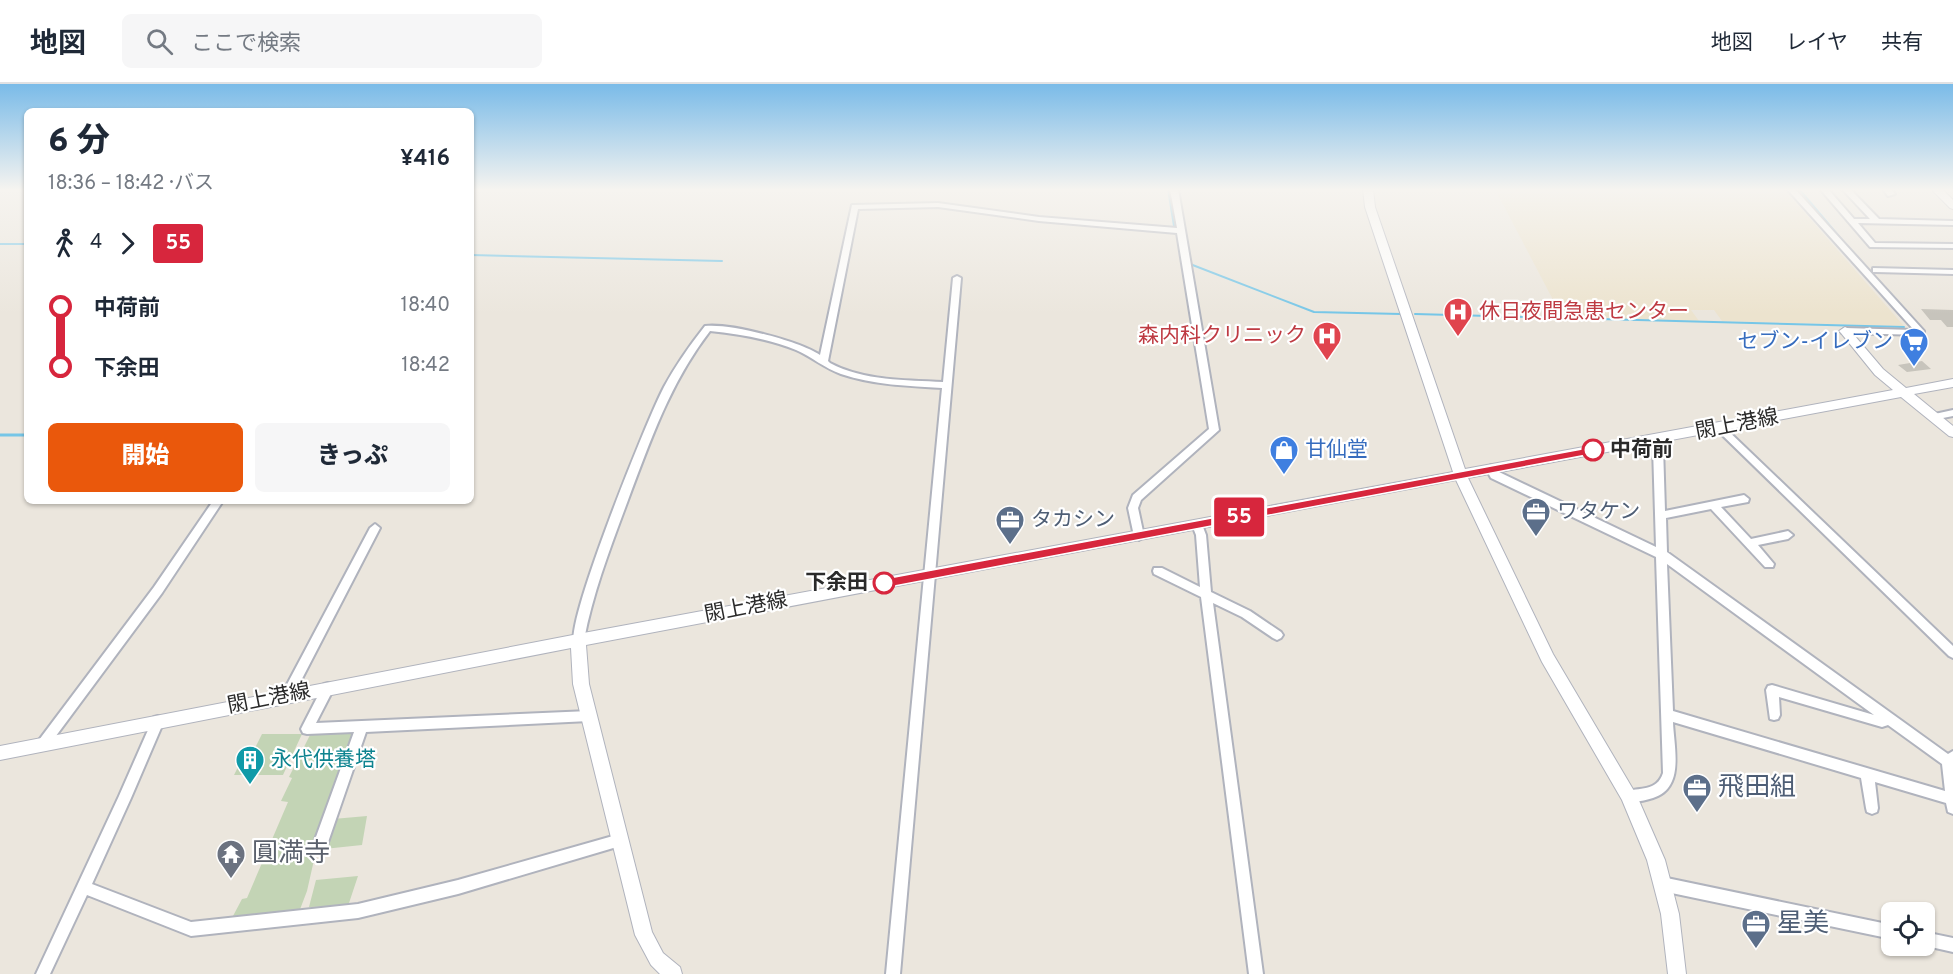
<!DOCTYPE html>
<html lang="ja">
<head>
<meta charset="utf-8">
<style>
	:root { --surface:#fff; --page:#f6f6f7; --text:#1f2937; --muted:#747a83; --line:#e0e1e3; --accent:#ea580c }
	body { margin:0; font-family:Overpass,"Noto Sans JP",sans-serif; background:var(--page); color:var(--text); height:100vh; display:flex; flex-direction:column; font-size:22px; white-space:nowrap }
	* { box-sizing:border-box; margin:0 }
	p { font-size:20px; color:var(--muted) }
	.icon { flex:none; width:33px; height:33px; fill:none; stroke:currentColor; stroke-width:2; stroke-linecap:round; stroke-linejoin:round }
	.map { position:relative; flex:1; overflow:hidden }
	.sheet { position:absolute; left:24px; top:24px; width:450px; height:396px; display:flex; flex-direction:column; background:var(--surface); border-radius:9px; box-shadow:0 2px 4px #0004 }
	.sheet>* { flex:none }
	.badge { padding:0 12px; border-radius:4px; font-size:21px; line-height:39px }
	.buttons { position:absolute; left:1881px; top:818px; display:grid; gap:12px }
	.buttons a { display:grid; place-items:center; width:54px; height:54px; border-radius:9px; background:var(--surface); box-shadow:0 2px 4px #0004; font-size:30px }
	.map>.badge { position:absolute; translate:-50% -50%; box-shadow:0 0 0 3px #fff }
	.legs { display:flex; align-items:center; gap:9px; height:66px; padding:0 24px; font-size:20px }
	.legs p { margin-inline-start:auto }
	.overview { display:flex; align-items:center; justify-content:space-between; height:102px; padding:0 24px }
	h1 { font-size:33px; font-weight:800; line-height:45px }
	.action { display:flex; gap:12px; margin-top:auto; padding:12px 24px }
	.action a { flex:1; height:69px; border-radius:9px; background:var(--accent); color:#fff; font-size:24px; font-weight:800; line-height:69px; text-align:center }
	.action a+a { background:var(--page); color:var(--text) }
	ul { padding:0 24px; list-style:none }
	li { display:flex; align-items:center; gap:21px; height:60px; font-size:22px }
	li i { display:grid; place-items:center; width:9px; height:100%; margin:0 8px; background:currentColor }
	li i::after { content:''; width:15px; height:15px; margin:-8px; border:4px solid; border-radius:50%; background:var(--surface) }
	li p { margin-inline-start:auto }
	li:first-child i { background:linear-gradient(#0000 50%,currentColor 0) }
	li:last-child i { background:linear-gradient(currentColor 50%,#0000 0) }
	header { display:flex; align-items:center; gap:36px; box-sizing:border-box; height:84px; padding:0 30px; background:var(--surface); border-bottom:2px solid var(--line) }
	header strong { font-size:28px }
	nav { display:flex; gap:33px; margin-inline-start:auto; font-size:21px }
	.search { width:420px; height:54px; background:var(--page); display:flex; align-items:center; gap:15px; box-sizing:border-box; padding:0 21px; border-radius:9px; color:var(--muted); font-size:22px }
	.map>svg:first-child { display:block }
	.education { fill:#ece3ce }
	.cemetery { fill:#c3d4b5 }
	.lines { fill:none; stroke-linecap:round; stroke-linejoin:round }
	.stream-far1 { stroke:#76c6e7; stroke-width:2 }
	.stream { stroke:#76c6e7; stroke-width:3 }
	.building { fill:#c7c4bc }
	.street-casing { stroke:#b0b3bd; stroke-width:4 }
	.secondary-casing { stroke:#b0b3bd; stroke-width:2 }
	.street { fill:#fff; fill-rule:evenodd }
	.secondary { fill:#fff; fill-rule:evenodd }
	.line-1 { fill:#d7263d; stroke:#fff; stroke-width:1.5 }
	.stop-1-dot { fill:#fff; stroke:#d7263d; stroke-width:3 }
	.labels { text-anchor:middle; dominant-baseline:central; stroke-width:4.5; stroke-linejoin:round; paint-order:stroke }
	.health-label { font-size:21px; fill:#be3a42; stroke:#fff; text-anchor:start }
	.shop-label { font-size:21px; fill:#366cbe; stroke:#fff; text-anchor:end }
	.street-label { font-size:21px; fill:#2a2a2a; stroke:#fff }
	.stop-label { font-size:21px; font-weight:bold; fill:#2a2a2a; stroke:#fff; text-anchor:start }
	.service-label { font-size:21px; fill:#4e5e75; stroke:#fff; text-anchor:start }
	.culture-label { font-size:21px; fill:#0d838f; stroke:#fff; text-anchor:start }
	.near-service-label { font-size:26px; fill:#4e5e75; stroke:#fff; text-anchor:start }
	.near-worship-label { font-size:26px; fill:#5b616d; stroke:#fff; text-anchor:start }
</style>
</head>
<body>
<header>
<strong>地図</strong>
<div class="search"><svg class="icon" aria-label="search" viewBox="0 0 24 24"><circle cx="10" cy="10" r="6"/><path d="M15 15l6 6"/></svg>ここで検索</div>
<nav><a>地図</a><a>レイヤ</a><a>共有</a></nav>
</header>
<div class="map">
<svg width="1953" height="890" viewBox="0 0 1953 890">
	<rect width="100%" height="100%" fill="#ebe6dd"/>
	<!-- education -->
	<path class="education" d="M1495,105H1784L1904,242L1722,237L1714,226H1691L1699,237L1562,233Z"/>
	<!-- cemetery -->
	<path class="cemetery" d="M357,648L323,736L307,807L299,828L233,832L242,815L247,814L288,718L281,717L292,694L289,693L310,651Z
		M262,650H302L283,691H234L240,679L248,678Z
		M367,732L362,761L324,765L333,735Z
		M358,792L348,822L309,823L316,796Z"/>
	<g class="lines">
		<!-- stream-far1 -->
		<path class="stream-far1" d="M1168,105L1174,142
			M1799,105L1852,168
			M1185,145L1188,165
			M0,160H27
			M471,171L722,177
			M1190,180L1314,228L1401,230
			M1415,230L1904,243"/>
		<!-- stream -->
		<path class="stream" d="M0,351H27"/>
	</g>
	<!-- building -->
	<path class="building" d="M1921,225L1953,226V243H1947L1941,236H1930Z
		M1922,277L1931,285L1907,288L1898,281Z"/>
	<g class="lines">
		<!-- street casing -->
		<g class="street-casing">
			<path id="street" d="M1170,105H1178L1219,346L1141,416L1138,424L1144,452L1139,456L1134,452L1128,424L1133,411L1209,345L1177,149L1039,137L938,123L858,125L828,277L830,279C864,297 906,296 943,298L953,194L957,192L961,194L900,890H886L942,304C908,302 874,301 841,290C824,284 812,273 796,266C769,255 739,250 710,247C670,299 651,355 628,416C611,462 593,508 584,556L582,559L578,561L574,559C566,536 648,333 664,303C676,281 690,261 705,242C730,239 799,257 820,271L852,121L938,119L1039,133L1177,144Z
				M1787,105H1795L1924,247V251L1842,249L1841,247L1845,244L1914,246Z
				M1820,105H1828L1854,135H1870L1842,105H1850L1879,135L1953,137V141L1858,139L1875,159L1953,160V164L1870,163Z
				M1883,105H1891L1895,110L1888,112Z
				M1873,184L1953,186V190L1876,188H1873Z
				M1953,326V332L1933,336L1928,333L1930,331Z
				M1720,341L1723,342L1953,562V574L1949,572L1717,346L1715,344Z
				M1653,353L1656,354L1663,362L1665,427L1744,411L1749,415L1748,418L1721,423L1751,455L1788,447L1793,451L1788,455L1758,461L1774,480L1773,483H1765L1711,425L1666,434L1667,468L1948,670L1953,667V730L1948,728L1946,719L1875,698L1878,724L1877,728L1872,730L1867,728L1866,724L1861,694L1673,638C1674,664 1685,704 1653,714C1644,717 1633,719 1624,716L1623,712L1624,708C1639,703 1657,708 1663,689L1656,473L1491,394L1486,385L1491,381L1495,383L1499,388L1656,463L1653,363L1648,356ZM1667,480L1874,631L1772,601L1768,602L1766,606L1770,635L1774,636L1778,635L1780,631L1779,613L1882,643L1888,641L1942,680L1945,707L1673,627Z
				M213,417H223L162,509L47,664L43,665L39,664L37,660L39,656L154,503Z
				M1197,437L1201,438L1206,451L1211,508L1250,527L1281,548L1283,551L1281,554L1277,556L1273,554L1242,533L1213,519L1263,890H1249L1201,513L1154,490L1153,487L1154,484H1162L1200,503L1196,451L1192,441Z
				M375,440L380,444L291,616L287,617L283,616L281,612L283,608L370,444Z
				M328,599L332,600L334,604L316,639L589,627L593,628L595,632L593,636L589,637L366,648L326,764L324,768L319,770L314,768L312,764L354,648L307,650L303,649L301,645L303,641L324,600Z
				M158,632L162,633L164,637L131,714L92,800L191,838L358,820L458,796L620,750L625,752L627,756L625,760L620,762L458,810L358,834L191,852L87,811L50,890H36L119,712L152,637L154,633Z
				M1662,793L1892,841V855L1662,807L1657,805L1655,800L1657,795Z
				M1924,848L1953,854V868L1922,861H1924Z"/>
		</g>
		<!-- secondary casing -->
		<g class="secondary-casing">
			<path id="secondary" d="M1363,105H1373L1375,123L1465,385L1893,306L1875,291L1841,249L1839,247L1845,243L1849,245L1883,285L1906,304L1953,295V303L1914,310L1953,342V353L1949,352L1901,313L1468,394L1553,570L1637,712L1665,776L1679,830L1686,890H1668L1661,830L1647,776L1622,716L1542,578L1456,396L586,561L589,600L652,848L663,869L680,883L682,890H660L651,881L635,851L573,600L571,564L0,676V662L578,550L1453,388L1365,123Z
				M1931,105H1942L1953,116V125L1950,124Z"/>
		</g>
		<!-- street -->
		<use href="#street" class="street"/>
		<!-- secondary -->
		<use href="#secondary" class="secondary"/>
	</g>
	<!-- sky -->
	<linearGradient id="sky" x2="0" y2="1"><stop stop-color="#7abbe8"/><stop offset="0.46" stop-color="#f6f4f0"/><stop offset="1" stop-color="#f6f4f0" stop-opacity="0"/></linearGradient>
	<rect width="1953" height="230" fill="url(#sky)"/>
	<!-- line-1 -->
	<path class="line-1" d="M1593,363L1598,366L1597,369L884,504L878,499L884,495Z"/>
	<!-- icons -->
	<defs>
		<g id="hospital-pin" transform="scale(1.5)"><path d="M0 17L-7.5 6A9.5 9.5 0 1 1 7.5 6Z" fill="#e0444e" stroke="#fff"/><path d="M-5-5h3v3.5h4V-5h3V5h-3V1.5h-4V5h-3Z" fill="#fff"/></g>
		<g id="supermarket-pin" transform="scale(1.5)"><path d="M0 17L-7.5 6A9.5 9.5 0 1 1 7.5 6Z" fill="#3f7fe0" stroke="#fff"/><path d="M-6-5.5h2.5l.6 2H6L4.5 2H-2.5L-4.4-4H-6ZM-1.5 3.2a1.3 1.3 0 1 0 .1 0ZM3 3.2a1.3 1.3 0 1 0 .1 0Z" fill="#fff"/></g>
		<g id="shop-pin" transform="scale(1.5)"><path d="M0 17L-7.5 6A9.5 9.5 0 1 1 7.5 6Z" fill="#3f7fe0" stroke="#fff"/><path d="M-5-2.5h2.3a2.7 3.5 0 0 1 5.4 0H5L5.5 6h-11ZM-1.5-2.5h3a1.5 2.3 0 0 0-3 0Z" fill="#fff"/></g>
		<g id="office-pin" transform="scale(1.5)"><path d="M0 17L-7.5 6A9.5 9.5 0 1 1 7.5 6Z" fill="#5c6f8a" stroke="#fff"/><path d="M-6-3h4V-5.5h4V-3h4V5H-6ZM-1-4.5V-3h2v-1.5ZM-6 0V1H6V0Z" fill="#fff"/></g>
		<g id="building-pin" transform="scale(1.5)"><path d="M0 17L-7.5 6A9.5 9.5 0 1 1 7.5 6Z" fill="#0f9aa8" stroke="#fff"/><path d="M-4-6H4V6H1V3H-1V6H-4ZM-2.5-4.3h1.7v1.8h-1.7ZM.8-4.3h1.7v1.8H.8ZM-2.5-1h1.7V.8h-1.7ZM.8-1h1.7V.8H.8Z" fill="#fff"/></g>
		<g id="temple-pin" transform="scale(1.5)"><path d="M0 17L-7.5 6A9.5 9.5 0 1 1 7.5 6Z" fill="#6b7280" stroke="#fff"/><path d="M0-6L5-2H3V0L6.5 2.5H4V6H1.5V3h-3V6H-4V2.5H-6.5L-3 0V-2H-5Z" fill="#fff"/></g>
	</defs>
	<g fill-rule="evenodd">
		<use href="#hospital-pin" x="1458" y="228"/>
		<use href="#hospital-pin" x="1327" y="252"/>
		<use href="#supermarket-pin" x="1914" y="258"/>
		<use href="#shop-pin" x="1284" y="366"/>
		<use href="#office-pin" x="1536" y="428"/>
		<use href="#office-pin" x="1010" y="436"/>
		<use href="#building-pin" x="250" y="676"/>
		<use href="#office-pin" x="1697" y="704"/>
		<use href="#temple-pin" x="231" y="770"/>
		<use href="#office-pin" x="1756" y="840"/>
	</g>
	<!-- markers -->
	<g class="stop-1-dot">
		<circle cx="1593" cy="366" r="10"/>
		<circle cx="884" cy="499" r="10"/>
	</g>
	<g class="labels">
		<!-- health labels -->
		<g class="health-label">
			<text x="1479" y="228">休日夜間急患センター</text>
			<text x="1306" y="252" text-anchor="end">森内科クリニック</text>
		</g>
		<!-- shop labels -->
		<g class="shop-label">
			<text x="1893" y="258">セブン-イレブン</text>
			<text x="1305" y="366" text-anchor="start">甘仙堂</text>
		</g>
		<!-- street labels -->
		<g class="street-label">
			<text transform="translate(1737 341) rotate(-11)">閖上港線</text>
			<text transform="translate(746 524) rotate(-11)">閖上港線</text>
			<text transform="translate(269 615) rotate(-11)">閖上港線</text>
		</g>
		<!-- stop labels -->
		<g class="stop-label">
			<text x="1610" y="366">中荷前</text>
			<text x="868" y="499" text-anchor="end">下余田</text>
		</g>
		<!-- service labels -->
		<g class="service-label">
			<text x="1557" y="428">ワタケン</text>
			<text x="1031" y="436">タカシン</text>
		</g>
		<!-- culture labels -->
		<g class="culture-label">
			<text x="271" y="676">永代供養塔</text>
		</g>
		<!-- near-service labels -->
		<g class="near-service-label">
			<text x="1718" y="704">飛田組</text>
			<text x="1777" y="840">星美</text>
		</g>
		<!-- near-worship labels -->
		<g class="near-worship-label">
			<text x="252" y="770">圓満寺</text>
		</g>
	</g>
</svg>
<div class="buttons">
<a><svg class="icon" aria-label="locate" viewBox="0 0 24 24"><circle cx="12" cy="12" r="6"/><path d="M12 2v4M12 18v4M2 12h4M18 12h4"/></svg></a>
</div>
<b class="badge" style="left:1239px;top:433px;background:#d7263d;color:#fff">55</b>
<section class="sheet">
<div class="overview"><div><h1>6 分</h1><p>18:36 – 18:42 · バス</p></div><b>¥416</b></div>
<div class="legs"><svg class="icon" aria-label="walk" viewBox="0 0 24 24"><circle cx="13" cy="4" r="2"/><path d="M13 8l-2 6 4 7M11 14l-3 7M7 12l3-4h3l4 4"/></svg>4<svg class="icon" aria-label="forward" viewBox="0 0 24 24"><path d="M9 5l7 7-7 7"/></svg><b class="badge" style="background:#d7263d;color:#fff">55</b></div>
<ul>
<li><i style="color:#d7263d"></i><b>中荷前</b><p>18:40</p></li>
<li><i style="color:#d7263d"></i><b>下余田</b><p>18:42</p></li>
</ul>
<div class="action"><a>開始</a><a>きっぷ</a></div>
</section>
</div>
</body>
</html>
